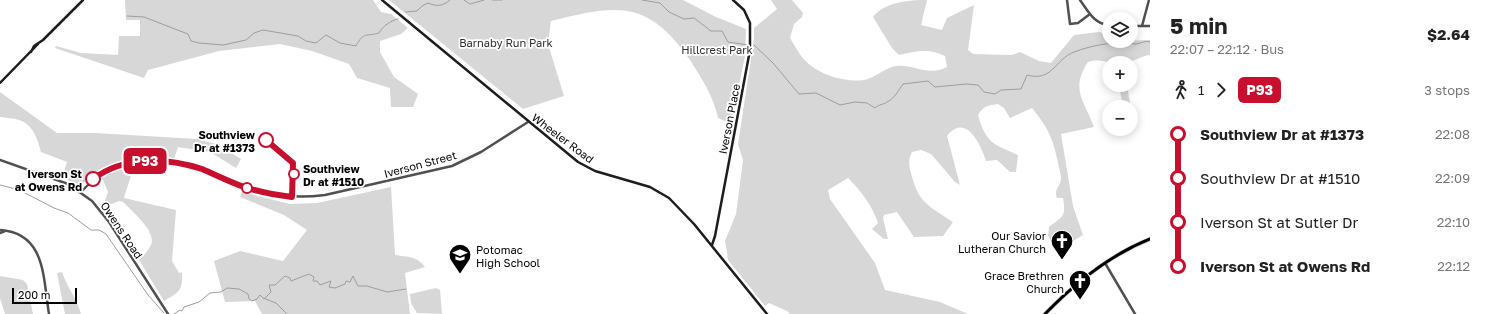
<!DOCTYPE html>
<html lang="en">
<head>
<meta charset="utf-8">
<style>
	:root { --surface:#fff; --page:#f2f2f2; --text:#222; --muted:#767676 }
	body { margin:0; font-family:"Golos Text",sans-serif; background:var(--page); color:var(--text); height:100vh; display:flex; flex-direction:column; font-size:15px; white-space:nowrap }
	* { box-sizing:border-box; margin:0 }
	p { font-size:13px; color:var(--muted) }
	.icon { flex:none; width:22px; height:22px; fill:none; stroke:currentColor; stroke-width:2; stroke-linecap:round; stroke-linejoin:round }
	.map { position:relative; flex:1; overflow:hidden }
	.details { display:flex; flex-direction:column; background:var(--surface); width:340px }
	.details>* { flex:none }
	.badge { padding:0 8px; border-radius:6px; font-size:14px; line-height:26px }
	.tools { position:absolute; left:1102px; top:12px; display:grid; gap:8px }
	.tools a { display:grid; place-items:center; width:36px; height:36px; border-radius:50%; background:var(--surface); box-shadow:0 2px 10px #0003; font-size:20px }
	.scale { position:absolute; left:12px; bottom:10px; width:65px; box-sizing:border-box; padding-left:4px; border:2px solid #000; border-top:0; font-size:11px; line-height:14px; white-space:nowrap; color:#000; -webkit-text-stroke:3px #fff; paint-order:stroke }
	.map>.badge { position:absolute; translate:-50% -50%; box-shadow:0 0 0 2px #fff }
	.legs { display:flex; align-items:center; gap:6px; height:44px; padding:0 20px; font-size:13px }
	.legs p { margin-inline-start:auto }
	.headline { display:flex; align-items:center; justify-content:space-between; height:68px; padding:0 20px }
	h1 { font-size:22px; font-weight:700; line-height:30px }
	ul { padding:0 20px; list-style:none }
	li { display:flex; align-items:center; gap:14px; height:44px; font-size:15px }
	li i { display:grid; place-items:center; width:6px; height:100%; margin:0 5px; background:currentColor }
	li i::after { content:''; width:10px; height:10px; margin:-5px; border:3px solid; border-radius:50%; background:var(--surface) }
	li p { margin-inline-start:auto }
	li:first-child i { background:linear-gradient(#0000 50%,currentColor 0) }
	li:last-child i { background:linear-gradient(currentColor 50%,#0000 0) }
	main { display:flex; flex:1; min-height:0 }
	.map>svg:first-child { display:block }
	.green { fill:#d7d7d7 }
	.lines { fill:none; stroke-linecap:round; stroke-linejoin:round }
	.stream { stroke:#9e9e9e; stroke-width:1 }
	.primary-casing { stroke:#dbdbdb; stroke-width:4.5 }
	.tertiary { stroke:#505050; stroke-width:2.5 }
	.secondary { stroke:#1d1d1d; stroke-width:2.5 }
	.primary { stroke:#000; stroke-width:3 }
	.line-1-casing { stroke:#fff; stroke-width:9 }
	.line-1 { stroke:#c8102e; stroke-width:6 }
	.stop-1-dot { fill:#fff; stroke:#c8102e; stroke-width:2 }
	.labels { text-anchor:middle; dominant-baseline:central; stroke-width:3.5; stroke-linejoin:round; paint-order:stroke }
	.park-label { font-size:11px; fill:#2e2e2e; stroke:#fff }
	.street-label { font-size:11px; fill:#000; stroke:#fff }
	.stop-label { font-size:11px; font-weight:bold; fill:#000; stroke:#fff; text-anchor:end }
	.poi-label { font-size:11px; fill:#000; stroke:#fff; text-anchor:end }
</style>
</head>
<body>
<main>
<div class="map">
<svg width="1150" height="314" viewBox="0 0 1150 314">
	<rect width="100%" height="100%" fill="#fff"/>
	<!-- green -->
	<path class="green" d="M125,0H373L381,12L391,14L408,28L401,34L380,41V52L394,77L418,94L413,107H391L390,88L357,78L349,64L312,51L280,44L219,51L148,70L144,78L55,48L56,46L81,53L118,55L119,36H140V20H126Z
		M389,0H683L716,17L746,29L745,56L731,124L718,118C713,95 703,81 690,60C648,0 619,4 551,21L548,44L564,96L523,109Z
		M771,0H792L803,13L802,17L794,24L790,38C796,48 801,58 810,65C823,76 851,84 868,79C877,76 887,67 896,66C915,64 927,77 947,67L945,56C930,48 915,51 899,55L892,48L873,17C885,2 908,0 927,0L921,25L942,30L947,18L974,5L968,50L973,54L1012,55L1020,52L1039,61L1051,63L1074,35L1099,32L1109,35V41L1150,40V55C1141,56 1134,61 1127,63C1112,67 1104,57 1088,62C1070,90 1084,100 1094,127L1061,134L1073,206L1083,235L1067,245L1056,249L1048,236L1049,227C1064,216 1066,216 1063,198H1057C1053,189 1061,187 1061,178C1061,174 1059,168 1058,163C1053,138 1048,128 1032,108L1010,118L1004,108L998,104C989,105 983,106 978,115C986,143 993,144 1018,155L1016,172H1010L997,160L986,161C981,145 966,112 947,136L960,185L955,182L931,154L921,150L912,152C908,159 909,166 911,173C918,203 929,206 953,222L943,236L914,237L897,212L884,215L883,218L888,239H884L872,229L878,223C872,205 861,191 848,178L828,190L830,199L875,263L885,290L940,302L968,314H790L787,311L769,303L765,306L728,260L727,252L725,241L736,214L743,160L738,144L754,39V28L777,9Z
		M1119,85H1127L1133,121H1131V107H1123Z
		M0,92L57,133H95L197,139L216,144L241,159L236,168L210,152L178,147L174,159C129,158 116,156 80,186L62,177L67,162L41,152C38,140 33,124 19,120C13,118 6,118 0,117Z
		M134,166L124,198L176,210L172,261L179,273L182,272C183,291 179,292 164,301L139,260C143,256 148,251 151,245C157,232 132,211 123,202L119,201L104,207L103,206L108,192L102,178C112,171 121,167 134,166Z
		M391,187L395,255C408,257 417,256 425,267L405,273L410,314H262L255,301L225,302L214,261L240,251L283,261L307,230L284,215L240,197L242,192L290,204L317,203Z
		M62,272C67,287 77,299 81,314H65L57,273Z
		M0,276L23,280L27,284L33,314H5L0,298Z
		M436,288L440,290L442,314L417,313L411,303L410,294Z"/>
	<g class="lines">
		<!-- stream -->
		<path class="stream" d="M464,0L470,4L484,0
			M492,0H502
			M642,0L660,3L669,12L684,19L694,18L711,31H722L728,42L749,45
			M405,12L417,11L422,6L428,3C437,7 443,6 450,0
			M127,16L144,17L180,31L188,34L191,41L199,43L223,45L246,40L254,33L263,30L298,36L306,41L316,43L326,35L340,43L356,46C364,31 366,37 379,33C383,26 390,21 398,19
			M754,45L773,63L799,94L816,93L840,105L855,102L867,103L875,108C879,104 883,105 887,102C895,98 898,91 903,84L928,81L935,87L966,84L978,85L984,92L995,94L1001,90L1021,89L1027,75C1053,82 1054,60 1074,52C1090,46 1109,42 1126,43C1129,43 1132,44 1135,44C1141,44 1144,40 1150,42
			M0,185L16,189
			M25,193L54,208L68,213L91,230H99L106,234L148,295L164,313
			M264,299L271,292L269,285H275L285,276L290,278L291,281L309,274L314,277L313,281H317L320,285L331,281L329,287L335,288L345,284L346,281L350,282L353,276L358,286H367L387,292L406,289
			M174,314L180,310L182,311L184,307L199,302L210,293L221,292L227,288L239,289L248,294L249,299L252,301L257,299L260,295L263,298L276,303L287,314"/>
		<!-- primary casing -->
		<g class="primary-casing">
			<path id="primary" d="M1045,314C1075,283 1110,255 1150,239"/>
		</g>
		<!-- tertiary -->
		<path class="tertiary" d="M1067,0L1070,24L1078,23L1090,14
			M1080,0C1088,11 1094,24 1109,25
			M1131,26H1150
			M1142,26L1149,0
			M0,160L68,184L92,201L109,222L168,314
			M81,192C113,157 158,153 201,169C221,176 238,186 258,191C280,197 302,198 325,195L452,166L481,152L528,122
			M0,230C46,233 43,278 49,314
			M0,233L5,231
			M1105,263L1135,314"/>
		<!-- secondary -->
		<path class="secondary" d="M382,0L578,162L595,171L650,187L669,198L694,224L767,314
			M31,52L34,46L43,40L83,0
			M0,83L38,44
			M712,245L715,236L750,50V23L744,10L733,0"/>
		<!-- primary -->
		<use href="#primary" class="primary"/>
	</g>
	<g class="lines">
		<!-- line-1 casing -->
		<g class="line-1-casing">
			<path id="line-1" d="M93,179C124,156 166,157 202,169C216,175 230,182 244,187C260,192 276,195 292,197L293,163L266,140"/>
		</g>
		<!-- line-1 -->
		<use href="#line-1" class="line-1"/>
	</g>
	<!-- icons -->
	<defs>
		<g id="church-pin" transform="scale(1.15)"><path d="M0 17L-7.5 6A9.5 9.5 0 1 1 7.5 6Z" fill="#000" stroke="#fff"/><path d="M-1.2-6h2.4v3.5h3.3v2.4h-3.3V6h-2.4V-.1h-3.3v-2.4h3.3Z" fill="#fff"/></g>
		<g id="school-pin" transform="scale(1.15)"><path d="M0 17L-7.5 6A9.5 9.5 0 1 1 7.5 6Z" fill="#000" stroke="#fff"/><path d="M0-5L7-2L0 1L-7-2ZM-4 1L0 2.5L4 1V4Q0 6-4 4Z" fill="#fff"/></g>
	</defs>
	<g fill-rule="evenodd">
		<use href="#church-pin" x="1062" y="241"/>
		<use href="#school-pin" x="460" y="255"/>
		<use href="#church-pin" x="1080" y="281"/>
	</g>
	<!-- markers -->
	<g class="stop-1-dot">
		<circle cx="266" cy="140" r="7"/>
		<circle cx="294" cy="174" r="5"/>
		<circle cx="93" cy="179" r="7"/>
		<circle cx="247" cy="188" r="5"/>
	</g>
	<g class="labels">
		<!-- park labels -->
		<g class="park-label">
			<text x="506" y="42">Barnaby Run Park</text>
			<text x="717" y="49">Hillcrest Park</text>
		</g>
		<!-- street labels -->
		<g class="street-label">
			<text transform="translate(729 119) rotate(-79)">Iverson Place</text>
			<text transform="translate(563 138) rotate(37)">Wheeler Road</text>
			<text transform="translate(420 164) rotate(-15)">Iverson Street</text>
			<text transform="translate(122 230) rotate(56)">Owens Road</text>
		</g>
		<!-- stop labels -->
		<g class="stop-label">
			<text x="255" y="134">Southview<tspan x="255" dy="13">Dr at #1373</tspan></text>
			<text x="303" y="168" text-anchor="start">Southview<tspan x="303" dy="13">Dr at #1510</tspan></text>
			<text x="82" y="173">Iverson St<tspan x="82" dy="13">at Owens Rd</tspan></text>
		</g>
		<!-- poi labels -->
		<g class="poi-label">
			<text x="1046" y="235">Our Savior<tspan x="1046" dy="13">Lutheran Church</tspan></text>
			<text x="476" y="249" text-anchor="start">Potomac<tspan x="476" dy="13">High School</tspan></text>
			<text x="1064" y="275">Grace Brethren<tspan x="1064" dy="13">Church</tspan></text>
		</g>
	</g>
</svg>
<div class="tools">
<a><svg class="icon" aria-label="layers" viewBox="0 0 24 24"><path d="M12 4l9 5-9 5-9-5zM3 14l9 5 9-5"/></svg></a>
<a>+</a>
<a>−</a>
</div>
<div class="scale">200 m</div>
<b class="badge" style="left:145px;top:161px;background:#c8102e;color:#fff">P93</b>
</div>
<section class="details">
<div class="headline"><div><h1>5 min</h1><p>22:07 – 22:12 · Bus</p></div><b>$2.64</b></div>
<div class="legs"><svg class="icon" aria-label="walk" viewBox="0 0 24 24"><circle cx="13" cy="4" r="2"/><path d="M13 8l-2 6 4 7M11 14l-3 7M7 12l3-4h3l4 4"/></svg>1<svg class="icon" aria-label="forward" viewBox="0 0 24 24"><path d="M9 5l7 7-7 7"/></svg><b class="badge" style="background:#c8102e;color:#fff">P93</b><p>3 stops</p></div>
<ul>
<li><i style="color:#c8102e"></i><b>Southview Dr at #1373</b><p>22:08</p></li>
<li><i style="color:#c8102e"></i><span>Southview Dr at #1510</span><p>22:09</p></li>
<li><i style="color:#c8102e"></i><span>Iverson St at Sutler Dr</span><p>22:10</p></li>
<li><i style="color:#c8102e"></i><b>Iverson St at Owens Rd</b><p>22:12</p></li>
</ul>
</section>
</main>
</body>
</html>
